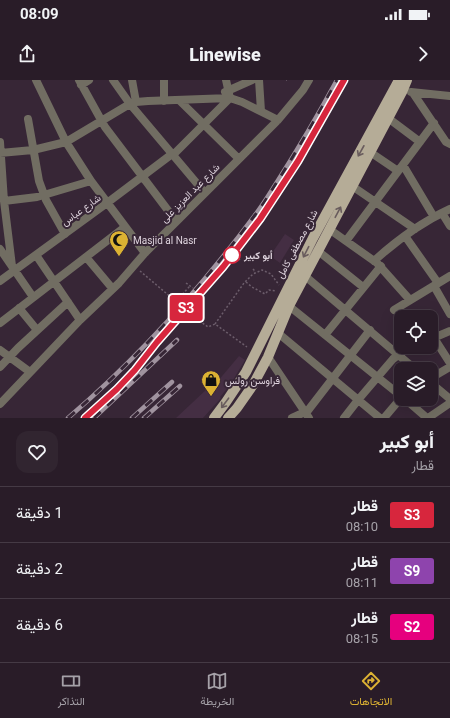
<!DOCTYPE html>
<html lang="ar">
<head>
<meta charset="utf-8">
<style>
	:root { --surface:#291c28; --page:#312530; --text:#f1f3f6; --muted:#a5a1a8; --line:#453a45; --accent:#dcb233 }
	body { margin:0; font-family:Roboto,Vazirmatn,sans-serif; background:var(--page); color:var(--text); direction:rtl; height:100vh; display:flex; flex-direction:column; font-size:15px; white-space:nowrap }
	* { box-sizing:border-box; margin:0 }
	p { font-size:13px; color:var(--muted) }
	.icon { flex:none; width:22px; height:22px; fill:none; stroke:currentColor; stroke-width:2; stroke-linecap:round; stroke-linejoin:round }
	.map { position:relative; height:338px; overflow:hidden; direction:ltr }
	.drawer { display:flex; flex-direction:column; background:var(--surface); flex:1 }
	.drawer>* { flex:none }
	.badge { padding:0 8px; border-radius:3px; font-size:14px; line-height:26px }
	.controls { position:absolute; left:394px; top:230px; display:grid; gap:8px }
	.controls a { display:grid; place-items:center; width:44px; height:44px; border-radius:8px; background:var(--surface); box-shadow:0 4px 16px #0002,0 0 0 1px var(--line); font-size:20px }
	.map>.badge { position:absolute; translate:-50% -50%; box-shadow:0 0 0 2px #fff }
	.round { display:grid; place-items:center; flex:none; width:42px; height:42px; border-radius:12px; background:var(--page) }
	.overview { display:flex; align-items:center; justify-content:space-between; height:68px; padding:0 16px }
	h1 { font-size:19px; font-weight:800; line-height:30px }
	ul { padding:0; list-style:none }
	li { display:flex; align-items:center; gap:12px; height:56px; padding:0 16px; border-top:1px solid var(--line) }
	li div { flex:1 }
	li b { display:block; font-size:15px }
	li em { font-style:normal }
	li .badge { min-width:44px; font-weight:700; text-align:center }
	.status { display:flex; justify-content:space-between; align-items:center; height:28px; padding:0 20px; background:var(--surface); direction:ltr }
	.status svg { height:11px; fill:currentColor }
	header { display:flex; justify-content:space-between; align-items:center; height:52px; padding:0 16px; background:var(--surface); font-size:18px; font-weight:800 }
	.tab-bar { display:flex; justify-content:space-around; align-items:center; height:56px; border-top:1px solid var(--line); background:var(--surface); font-size:11px; color:var(--muted) }
	.tab-bar a { display:grid; justify-items:center; gap:2px }
	.tab-bar .selected { color:var(--accent) }
	.map>svg:first-child { display:block }
	.built { fill:#442e43 }
	.lines { fill:none; stroke-linecap:round; stroke-linejoin:round }
	.path { stroke:#6c5d6b; stroke-width:1.5; stroke-dasharray:2 2; stroke-linecap:butt }
	.street { stroke:#716d62; stroke-width:8 }
	.primary { stroke:#b5ac97; stroke-width:10 }
	.rail-casing { stroke:#a0939f; stroke-width:4.5 }
	.rail { stroke:#372636; stroke-width:3; stroke-dasharray:9; stroke-linecap:butt }
	.path-bridge { stroke:#6c5d6b; stroke-width:1.5; stroke-dasharray:2 2; stroke-linecap:butt }
	.oneway { stroke:#695c5d }
	.line-casing { stroke:#fff; stroke-width:9 }
	.line { stroke:#d7263d; stroke-width:6 }
	.stop-dot { fill:#fff; stroke:#d7263d; stroke-width:2 }
	.labels { text-anchor:middle; dominant-baseline:central; stroke-width:4; stroke-linejoin:round; paint-order:stroke }
	.street-label { font-size:10px; fill:#dfd4de; stroke:#372636 }
	.poi-label { font-size:10px; fill:#dfd4de; stroke:#372636; text-anchor:start }
	.stop-label { font-size:10px; font-weight:bold; fill:#dfd4de; stroke:#372636; text-anchor:start }
</style>
</head>
<body>
<div class="status"><b>08:09</b><svg viewBox="0 0 49 12"><path d="M0 12V9h3v3zM5 12V6h3v6zM10 12V3h3v9zM15 12V0h3v12zM26 1h20v11H26zM47 4h2v5h-2z"/></svg></div>
<header><svg class="icon" aria-label="forward" viewBox="0 0 24 24"><path d="M9 5l7 7-7 7"/></svg>Linewise<svg class="icon" aria-label="share" viewBox="0 0 24 24"><path d="M12 15V3M7 8l5-5 5 5M5 13v7h14v-7"/></svg></header>
<div class="map">
<svg width="450" height="338" viewBox="0 0 450 338">
	<rect width="100%" height="100%" fill="#372636"/>
	<!-- built -->
	<path class="built" d="M285,154L294,160L280,183L270,176Z
		M239,276L245,280L230,305L220,317L221,318L203,338H176L208,308L216,313L212,308Z"/>
	<g class="lines">
		<!-- path -->
		<path class="path" d="M286,0H287
			M236,176L240,180
			M253,189L255,191L254,192
			M246,202L252,207L265,214L269,210L276,211
			M186,203L193,208
			M177,220L190,206
			M191,233L204,218L203,216
			M193,236L208,247L215,244L247,267
			M215,244L244,203L253,194L262,190L271,194L279,205"/>
		<!-- street -->
		<path class="street" d="M36,0L66,62L91,101L145,173
			M79,0L105,47L176,141
			M113,0L130,24L205,113
			M132,0L136,22
			M164,0V21
			M259,0L261,31
			M81,5L89,0
			M225,12L252,0
			M411,12L450,16
			M413,13L446,62L450,64
			M180,21L239,79
			M388,38L420,62
			M28,39L39,101L46,120L65,154
			M0,62L4,121L12,186
			M370,72L398,91
			M0,73L33,70L66,62L128,25L136,22L148,21L230,18L242,22L278,40
			M173,75L230,18L226,0
			M403,85L434,137
			M352,106L415,149
			M4,121L37,117L91,101
			M442,133L450,146
			M329,149L377,183L410,220
			M405,156L438,203
			M346,161L434,43
			M0,169L33,217
			M318,171L363,207
			M36,175L80,240
			M86,177L112,208
			M374,181C397,160 422,142 450,129
			M305,196L415,289
			M0,201L107,123L172,74
			M434,206L450,234
			M289,226L401,316
			M19,228L37,250
			M394,230L450,196
			M0,243L125,147
			M278,253L380,338
			M325,255L381,186
			M434,258L450,283
			M431,259L450,251
			M0,270L30,292
			M268,277L309,338
			M0,287L18,268L68,222
			M431,298L450,287
			M431,303L450,319
			M405,319L427,338
			M0,324L80,240L119,203L145,173L278,40L303,10L309,0
			M306,333L370,250
			M292,338L305,332
			M344,338L358,320L393,279L402,272L413,267
			M384,338L401,318
			M428,338L450,323"/>
		<!-- primary -->
		<path class="primary" d="M214,338L226,322L246,292L313,158L399,0
			M228,338L237,328L253,305L268,277L289,226L402,12L407,0"/>
		<!-- rail casing -->
		<g class="rail-casing">
			<path id="rail" d="M204,209C259,145 305,75 344,0
				M68,338C138,278 200,209 255,135C263,125 270,113 277,102C298,69 318,35 337,0
				M85,338L117,309L135,290L157,262
				M94,338L177,260
				M132,338L172,302
				M144,338L180,306"/>
		</g>
		<!-- rail -->
		<use href="#rail" class="rail"/>
		<!-- path-bridge -->
		<path class="path-bridge" d="M140,191L193,236
			M177,220L191,233"/>
	</g>
	<!-- one-way arrows -->
	<defs><path id="oneway-shaft" d="M-6 0H5M1.5-3L5.5 0L1.5 3" fill="none" stroke-width="1.6" stroke-linecap="round" stroke-linejoin="round"/></defs>
	<g class="oneway">
		<use href="#oneway-shaft" transform="translate(361 71) rotate(119)"/>
		<use href="#oneway-shaft" transform="translate(338 132) rotate(-62)"/>
		<use href="#oneway-shaft" transform="translate(306 172) rotate(117)"/>
		<use href="#oneway-shaft" transform="translate(225 323) rotate(127)"/>
	</g>
	<g class="lines">
		<!-- line casing -->
		<g class="line-casing">
			<path id="line" d="M85,338L117,309L135,290L157,262L223,187L260,139L298,81L344,0"/>
		</g>
		<!-- line -->
		<use href="#line" class="line"/>
	</g>
	<!-- icons -->
	<defs>
		<g id="mosque-pin" transform="scale(1)"><path d="M0 17L-7.5 6A9.5 9.5 0 1 1 7.5 6Z" fill="#dcb233" stroke="#372636"/><path d="M3.5-4.9A6 6 0 1 0 3.5 4.9A5 5 0 1 1 3.5-4.9Z" fill="#111"/></g>
		<g id="shop-pin" transform="scale(1)"><path d="M0 17L-7.5 6A9.5 9.5 0 1 1 7.5 6Z" fill="#dcb233" stroke="#372636"/><path d="M-5-2.5h2.3a2.7 3.5 0 0 1 5.4 0H5L5.5 6h-11ZM-1.5-2.5h3a1.5 2.3 0 0 0-3 0Z" fill="#111"/></g>
	</defs>
	<g fill-rule="evenodd">
		<use href="#mosque-pin" x="119" y="160"/>
		<use href="#shop-pin" x="211" y="300"/>
	</g>
	<!-- markers -->
	<circle class="stop-dot" cx="232" cy="175" r="8"/>
	<g class="labels">
		<!-- street labels -->
		<g class="street-label">
			<text transform="translate(190 113) rotate(-45)">شارع عبد العزيز على</text>
			<text transform="translate(81 130) rotate(-36)">شارع عباس</text>
			<text transform="translate(297 164) rotate(-62)">شارع مصطفى كامل</text>
		</g>
		<!-- poi labels -->
		<g class="poi-label">
			<text x="133" y="160">Masjid al Nasr</text>
			<text x="225" y="300">فراوسن رولس</text>
		</g>
		<!-- stop labels -->
		<g class="stop-label">
			<text x="244" y="175">أبو كبير</text>
		</g>
	</g>
</svg>
<div class="controls">
<a><svg class="icon" aria-label="locate" viewBox="0 0 24 24"><circle cx="12" cy="12" r="6"/><path d="M12 2v4M12 18v4M2 12h4M18 12h4"/></svg></a>
<a><svg class="icon" aria-label="layers" viewBox="0 0 24 24"><path d="M12 4l9 5-9 5-9-5zM3 14l9 5 9-5"/></svg></a>
</div>
<b class="badge" style="left:186px;top:228px;background:#d7263d;color:#fff">S3</b>
</div>
<section class="drawer">
<div class="overview"><div><h1>أبو كبير</h1><p>قطار</p></div><a class="round"><svg class="icon" aria-label="heart" viewBox="0 0 24 24"><path d="M12 20l-8-8c-3-5 5-10 8-4 3-6 11-1 8 4z"/></svg></a></div>
<ul>
<li><span class="badge" style="background:#d7263d;color:#fff">S3</span><div><b>قطار</b><p>08:10</p></div><em>1 دقيقة</em></li>
<li><span class="badge" style="background:#8e44ad;color:#fff">S9</span><div><b>قطار</b><p>08:11</p></div><em>2 دقيقة</em></li>
<li><span class="badge" style="background:#e6007e;color:#fff">S2</span><div><b>قطار</b><p>08:15</p></div><em>6 دقيقة</em></li>
</ul>
</section>
<nav class="tab-bar">
<a class="selected"><svg class="icon" aria-label="directions" viewBox="0 0 24 24"><path d="M12 3l9 9-9 9-9-9zM9 14v-3h6M13 9l2 2-2 2"/></svg>الاتجاهات</a>
<a><svg class="icon" aria-label="map" viewBox="0 0 24 24"><path d="M3 6l6-2 6 2 6-2v14l-6 2-6-2-6 2zM9 4v14M15 6v14"/></svg>الخريطة</a>
<a><svg class="icon" aria-label="tickets" viewBox="0 0 24 24"><path d="M3 7h18v10H3zM15 7v10"/></svg>التذاكر</a>
</nav>
</body>
</html>
